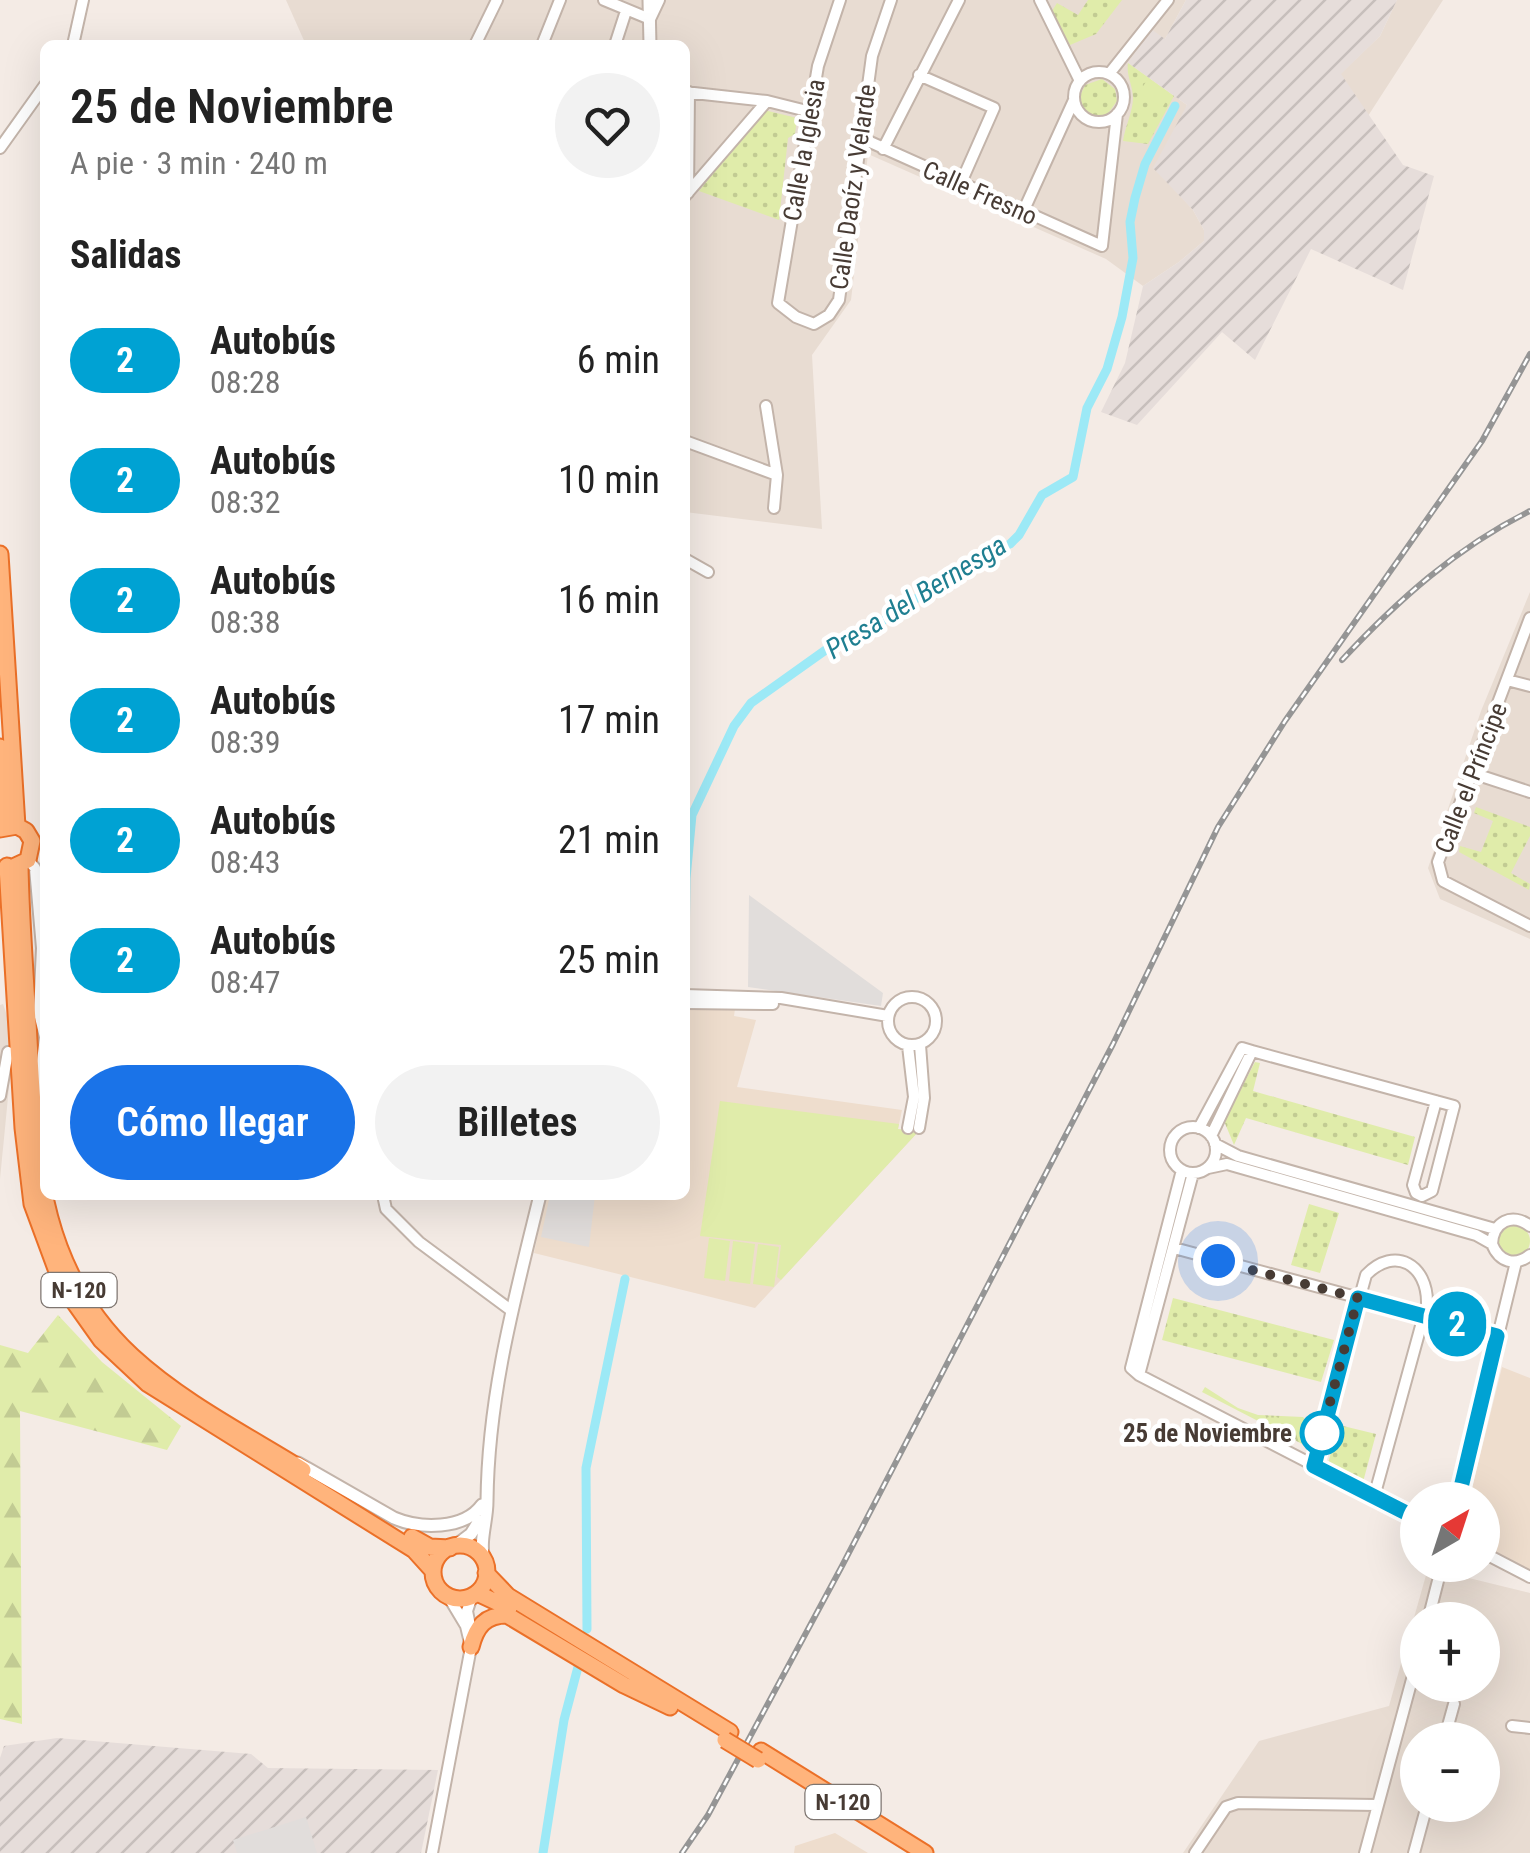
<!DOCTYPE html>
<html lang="es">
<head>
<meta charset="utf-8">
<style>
	:root { --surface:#fff; --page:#f2f2f2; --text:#222; --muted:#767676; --accent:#1a73e8 }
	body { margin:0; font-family:"Roboto Condensed",sans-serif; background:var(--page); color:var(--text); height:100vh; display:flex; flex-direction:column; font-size:38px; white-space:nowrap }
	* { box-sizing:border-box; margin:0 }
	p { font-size:32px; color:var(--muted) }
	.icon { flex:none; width:55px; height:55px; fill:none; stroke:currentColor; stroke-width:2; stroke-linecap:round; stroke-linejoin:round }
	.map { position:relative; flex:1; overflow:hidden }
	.drawer { position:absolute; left:40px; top:40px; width:650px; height:1160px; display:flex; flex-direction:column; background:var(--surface); border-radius:15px; box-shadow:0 10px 40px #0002 }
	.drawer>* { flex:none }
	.badge { padding:0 20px; border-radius:32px; font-size:35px; line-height:65px }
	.needle { width:65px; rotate:39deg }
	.tools { position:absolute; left:1400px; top:1482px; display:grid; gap:20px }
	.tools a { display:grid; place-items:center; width:100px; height:100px; border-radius:50%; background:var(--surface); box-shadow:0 10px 40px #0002; font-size:50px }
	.you { position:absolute; width:50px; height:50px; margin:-25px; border:8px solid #fff; border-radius:50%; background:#1a73e8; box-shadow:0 0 0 15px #1a73e833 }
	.map>.badge { position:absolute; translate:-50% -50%; box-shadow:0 0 0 5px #fff }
	h2 { padding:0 30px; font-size:38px; line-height:90px }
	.round { display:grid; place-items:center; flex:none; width:105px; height:105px; border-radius:52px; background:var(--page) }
	.overview { display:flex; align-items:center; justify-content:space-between; height:170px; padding:0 30px }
	h1 { font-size:48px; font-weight:600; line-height:75px }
	.primary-button { display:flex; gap:20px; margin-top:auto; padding:20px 30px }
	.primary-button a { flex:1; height:115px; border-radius:60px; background:var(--accent); color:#fff; font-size:40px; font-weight:600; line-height:115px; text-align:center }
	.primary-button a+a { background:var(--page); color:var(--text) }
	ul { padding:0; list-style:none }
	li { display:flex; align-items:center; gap:30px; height:120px; padding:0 30px }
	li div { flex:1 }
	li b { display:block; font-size:38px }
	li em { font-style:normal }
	li .badge { min-width:110px; font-weight:700; text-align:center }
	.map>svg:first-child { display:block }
	.residential { fill:#e8dcd2; fill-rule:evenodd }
	.industrial { fill:url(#industrial-furrows) }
	.education { fill:#eeddcd }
	.grass { fill:url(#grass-tufts) }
	.forest { fill:url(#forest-firs) }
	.park { fill:url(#park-dots) }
	.pitch { fill:#e0ecaa }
	.parking { fill:#e1dddb }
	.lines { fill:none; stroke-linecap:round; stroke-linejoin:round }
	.canal { stroke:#9ce9f6; stroke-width:9 }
	.minor-casing { stroke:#c3b4aa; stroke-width:14 }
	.tertiary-casing { stroke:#c3b4aa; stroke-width:15 }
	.trunk-casing { stroke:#eb7028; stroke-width:19 }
	.minor { stroke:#fff; stroke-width:10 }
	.tertiary { stroke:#fff; stroke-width:11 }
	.trunk { stroke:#ffb47c; stroke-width:15 }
	.rail-casing { stroke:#959595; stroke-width:6 }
	.rail { stroke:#fff; stroke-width:2.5; stroke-dasharray:8; stroke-linecap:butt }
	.trunk-bridge-casing { stroke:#eb7028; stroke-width:19; stroke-linecap:butt }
	.trunk-bridge { stroke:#ffb47c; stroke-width:15 }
	.line-casing { stroke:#fff; stroke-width:22 }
	.line { stroke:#00a2d3; stroke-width:15 }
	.walk { stroke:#473b34; stroke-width:10; stroke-dasharray:0 18 }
	.stop-dot { fill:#fff; stroke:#00a2d3; stroke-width:5 }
	.labels { text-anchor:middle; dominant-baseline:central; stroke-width:9; stroke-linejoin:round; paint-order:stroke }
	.shield { fill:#fff; stroke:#7e7671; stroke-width:2.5 }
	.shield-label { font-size:22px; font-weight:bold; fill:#473b34 }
	.street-label { font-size:25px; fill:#473b34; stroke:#fff }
	.stop-label { font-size:25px; font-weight:bold; fill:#473b34; stroke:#fff; text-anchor:end }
	.water-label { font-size:28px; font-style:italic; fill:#1f7f91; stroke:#fff }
</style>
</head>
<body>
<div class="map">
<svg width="1530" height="1853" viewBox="0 0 1530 1853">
	<defs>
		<pattern id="industrial-furrows" width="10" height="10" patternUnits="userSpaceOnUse" patternTransform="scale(2.5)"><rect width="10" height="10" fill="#e6ddda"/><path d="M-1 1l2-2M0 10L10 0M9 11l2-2" fill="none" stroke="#c7bfbc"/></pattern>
		<pattern id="grass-tufts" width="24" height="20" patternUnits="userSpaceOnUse" patternTransform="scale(2.5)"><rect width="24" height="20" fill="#e0ecaa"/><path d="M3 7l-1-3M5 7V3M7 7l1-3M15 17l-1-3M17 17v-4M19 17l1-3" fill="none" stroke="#c2cb93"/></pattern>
		<pattern id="forest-firs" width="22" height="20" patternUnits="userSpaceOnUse" patternTransform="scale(2.5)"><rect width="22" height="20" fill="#e0ecaa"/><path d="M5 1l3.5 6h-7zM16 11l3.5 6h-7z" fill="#c2cb93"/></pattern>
		<pattern id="park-dots" width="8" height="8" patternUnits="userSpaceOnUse" patternTransform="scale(2.5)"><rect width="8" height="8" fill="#e0ecaa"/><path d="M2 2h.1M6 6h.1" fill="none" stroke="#c2cb93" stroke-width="1.8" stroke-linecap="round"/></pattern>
	</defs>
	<rect width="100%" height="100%" fill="#f4ebe5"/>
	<!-- residential -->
	<path class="residential" d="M286,0H1186L1165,39L1128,63L1187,105L1168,182L1193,210L1204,230V241L1179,262L1143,286L1106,259L868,154L851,300L812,355L822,529L685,512V45H306Z
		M1397,0H1443L1368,116L1340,74L1380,36Z
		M1530,592V939L1440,899L1428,868L1481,711Z
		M3,1004L14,1036L0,1179V1005Z
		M1428,1568L1530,1593V1853H1183L1259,1741L1389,1706ZM1418,1620H1482V1685H1418ZM1418,1740H1482V1805H1418Z"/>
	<!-- industrial -->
	<path class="industrial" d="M1186,0H1397L1380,36L1341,74L1403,165L1434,176L1403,290L1311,249L1255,360L1222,332L1137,425L1101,412L1125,363L1143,286L1179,262L1204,241V230L1193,210L1153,168L1187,105L1128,63L1151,29L1165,39Z
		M57,1738L251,1754L268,1768L438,1770L421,1853H0V1758L4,1746Z"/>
	<!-- education -->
	<path class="education" d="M685,1009H735L734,1016L756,1020L737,1087L902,1110L898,1129L918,1132L755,1308L534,1253L546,1195H685Z
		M1502,1367L1530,1378V1570L1483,1545L1482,1500H1469Z
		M835,1833L868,1853H794L795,1846Z"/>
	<!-- grass -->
	<path class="grass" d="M1498 1241a16 16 0 1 1 32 0a16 16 0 1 1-32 0Z
		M1205,1387L1238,1408L1258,1415L1303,1417L1310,1425L1304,1445L1202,1392Z"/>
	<!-- forest -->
	<path class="forest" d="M58,1315L102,1362L181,1426L167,1450L20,1411L22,1724L0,1719V1345L28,1353Z"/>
	<!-- park -->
	<path class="park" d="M1088,0H1122L1096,34L1070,45L1052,11L1057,3L1078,15Z
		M1128,63L1174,96L1148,144L1123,141C1125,127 1133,111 1133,98C1133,85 1126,76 1128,63Z
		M1102,79L1115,89L1117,101L1107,115C1092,119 1081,112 1080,96L1085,85Z
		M764,110L797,118L795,134L788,138L779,220L699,191Z
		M1476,807L1530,827V836L1511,873L1530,884L1529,890L1459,852L1460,846L1481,852L1493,821L1474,813Z
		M1255,1062L1260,1063L1253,1091L1415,1137L1408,1165L1246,1118L1234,1145L1224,1121Z
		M1309,1204L1339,1213L1320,1273L1291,1265Z
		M1173,1298L1334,1340L1321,1382L1162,1340Z
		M1339,1425L1376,1434L1363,1482L1328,1463Z"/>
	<!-- pitch -->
	<path class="pitch" d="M1148,79L1170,95L1162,108L1139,92Z
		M720,1101L899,1124L898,1129L918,1132L781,1280L777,1277L781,1245L700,1236Z
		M709,1238L730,1241L725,1281L704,1278Z
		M733,1241L755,1244L750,1284L729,1281Z
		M758,1244L779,1247L774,1287L753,1284Z"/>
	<!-- parking -->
	<path class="parking" d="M749,895L883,993L881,1006L748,987Z
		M550,1195H595L589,1247L541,1237Z
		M306,1817L317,1853H237L233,1840Z"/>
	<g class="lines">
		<!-- canal -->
		<path class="canal" d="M685,960L686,878L692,815L734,726L751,703L827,649L881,622L941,582L952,570L1010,544L1019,535L1042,495L1073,477L1087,408L1107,369L1122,317L1133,258L1130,222L1135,198L1145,164L1175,106
			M587,1629L586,1468L625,1279
			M543,1853L564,1720L578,1667"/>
		<!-- minor casing -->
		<g class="minor-casing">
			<path id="minor" d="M604,0L650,19L659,0
				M840,0L818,66L778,303L796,317L814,324L829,315L839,300L872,56L891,0
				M1040,0L1080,81
				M73,45L83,0
				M475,45L497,0
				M542,45L560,0
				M615,45L626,11
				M1074 97a25 25 0 1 1 50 0a25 25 0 1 1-50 0Z
				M1109,74L1168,0
				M919,75L994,108L960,185
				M685,92L767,101L811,112
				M859,137L1102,246L1117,114
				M0,148L45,85
				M883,149L959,0
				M688,193L689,92
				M685,196L767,101
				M1023,212L1074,100
				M766,406L777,475L774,508
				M685,441L777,475
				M685,559L708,572
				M1530,618L1438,862L1443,881L1530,926
				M1507,680L1530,686
				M1472,773L1530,792
				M28,860L35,868L42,948L39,1013L45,1037L38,1094
				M685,995L781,998L888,1016
				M888 1021a24 24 0 1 1 48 0a24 24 0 1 1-48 0Z
				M685,1003L773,1004
				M908,1046L914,1097L908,1128
				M1252,1051L1454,1106L1432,1191L1422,1196L1416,1193L1413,1185L1436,1101
				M0,1096L8,1052
				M1170 1150a23 23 0 1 1 46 0a23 23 0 1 1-46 0Z
				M919,1128L924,1098L920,1045
				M1199,1128L1242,1048L1252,1051L1211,1136
				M1215,1144L1238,1156L1495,1229
				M1208,1168L1227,1164L1476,1235L1492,1244
				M383,1195L386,1209L419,1242L512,1311
				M1530,1226C1512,1212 1493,1222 1492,1244C1499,1262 1515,1267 1530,1255
				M1174,1248L1497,1335
				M1139,1375L1418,1519
				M1139,1375L1131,1368L1182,1170
				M1139,1375L1193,1173
				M1313,1466L1366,1275C1395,1245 1428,1265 1427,1304L1374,1497
				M1458,1500L1516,1262
				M1482,1552L1530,1577
				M1428,1620L1442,1565
				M470,1626L467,1611L472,1596
				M1512,1726L1530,1728
				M1444,1740L1454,1704
				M432,1853L471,1647L466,1626L448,1596
				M1195,1853L1226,1807L1238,1803L1377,1805
				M1365,1853L1418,1657
				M1414,1853L1427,1805"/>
		</g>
		<!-- tertiary casing -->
		<g class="tertiary-casing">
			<path id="tertiary" d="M649,0L650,45
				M298,1463L394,1518C420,1529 464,1530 482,1505
				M455,1546L471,1534L479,1521
				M484,1562C479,1539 487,1523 487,1501C488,1395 515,1297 540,1195"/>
		</g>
		<!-- trunk casing -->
		<g class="trunk-casing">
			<path id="trunk" d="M0,554L17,826
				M0,747L4,827
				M0,829L17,826L26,831L32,841L28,860L13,867
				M20,865C21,924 26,982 29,1040C36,1159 38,1269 132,1356C182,1402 245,1434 303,1470
				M7,866L23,1128L32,1204L62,1285L101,1340L148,1384L414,1550L433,1571
				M412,1537L430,1547L450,1548
				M433 1572a27 27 0 1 1 54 0a27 27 0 1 1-54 0Z
				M486,1573L508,1596L730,1732
				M477,1593L509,1608
				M471,1647C476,1627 485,1615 507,1615L624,1685L670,1707
				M761,1751L925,1853"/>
		</g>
		<!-- minor -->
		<use href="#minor" class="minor"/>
		<!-- tertiary -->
		<use href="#tertiary" class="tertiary"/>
		<!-- trunk -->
		<use href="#trunk" class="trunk"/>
		<!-- rail casing -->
		<g class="rail-casing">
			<path id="rail" d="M1342,660C1397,601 1457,547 1530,511
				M682,1853L708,1815L842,1566L1113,1044L1218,827L1285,721L1482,441L1530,354"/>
		</g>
		<!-- rail -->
		<use href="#rail" class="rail"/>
		<!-- trunk-bridge casing -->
		<g class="trunk-bridge-casing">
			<path id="trunk-bridge" d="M725,1740L758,1760"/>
		</g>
		<!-- trunk-bridge -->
		<use href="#trunk-bridge" class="trunk-bridge"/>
	</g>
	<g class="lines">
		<!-- line casing -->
		<g class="line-casing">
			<path id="line" d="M1418,1519L1314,1466L1358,1298L1497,1336L1458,1500"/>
		</g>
		<!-- line -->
		<use href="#line" class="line"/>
		<!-- walk -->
		<path class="walk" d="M1218,1261L1358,1298L1321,1436L1322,1433"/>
	</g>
	<!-- markers -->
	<circle class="stop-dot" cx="1322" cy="1433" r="20"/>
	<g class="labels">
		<!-- shield labels -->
		<g class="shield">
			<rect x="41.5" y="1273" width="75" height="34" rx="8"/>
			<rect x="805.5" y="1785" width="75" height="34" rx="8"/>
		</g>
		<g class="shield-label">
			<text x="79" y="1290">N-120</text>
			<text x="843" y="1802">N-120</text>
		</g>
		<!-- street labels -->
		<g class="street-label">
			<text transform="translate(804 150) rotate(-80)">Calle la Iglesia</text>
			<text transform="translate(853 187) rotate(-82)">Calle Daoíz y Velarde</text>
			<text transform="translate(980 193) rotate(24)">Calle Fresno</text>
			<text transform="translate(1471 778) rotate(-69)">Calle el Príncipe</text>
		</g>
		<!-- stop labels -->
		<g class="stop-label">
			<text x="1292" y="1433">25 de Noviembre</text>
		</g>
		<!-- water labels -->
		<g class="water-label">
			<text transform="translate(916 597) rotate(-32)">Presa del Bernesga</text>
		</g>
	</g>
</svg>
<div class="tools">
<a><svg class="needle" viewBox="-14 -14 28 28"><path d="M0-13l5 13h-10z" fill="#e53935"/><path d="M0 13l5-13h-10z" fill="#767676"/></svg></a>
<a>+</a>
<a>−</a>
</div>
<div class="you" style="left:1218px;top:1261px"></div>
<b class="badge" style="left:1457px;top:1324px;background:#00a2d3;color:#fff">2</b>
<section class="drawer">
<div class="overview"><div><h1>25 de Noviembre</h1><p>A pie · 3 min · 240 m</p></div><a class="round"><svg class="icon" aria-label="heart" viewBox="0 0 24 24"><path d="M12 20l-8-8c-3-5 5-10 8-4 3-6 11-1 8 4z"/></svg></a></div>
<h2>Salidas</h2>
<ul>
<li><span class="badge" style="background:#00a2d3;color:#fff">2</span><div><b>Autobús</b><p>08:28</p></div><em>6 min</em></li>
<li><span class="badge" style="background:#00a2d3;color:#fff">2</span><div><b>Autobús</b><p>08:32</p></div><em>10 min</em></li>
<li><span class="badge" style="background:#00a2d3;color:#fff">2</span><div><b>Autobús</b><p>08:38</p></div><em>16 min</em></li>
<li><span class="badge" style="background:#00a2d3;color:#fff">2</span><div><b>Autobús</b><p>08:39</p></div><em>17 min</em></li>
<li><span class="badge" style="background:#00a2d3;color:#fff">2</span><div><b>Autobús</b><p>08:43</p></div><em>21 min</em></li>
<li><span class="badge" style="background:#00a2d3;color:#fff">2</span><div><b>Autobús</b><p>08:47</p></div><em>25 min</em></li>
</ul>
<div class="primary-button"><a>Cómo llegar</a><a>Billetes</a></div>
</section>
</div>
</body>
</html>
